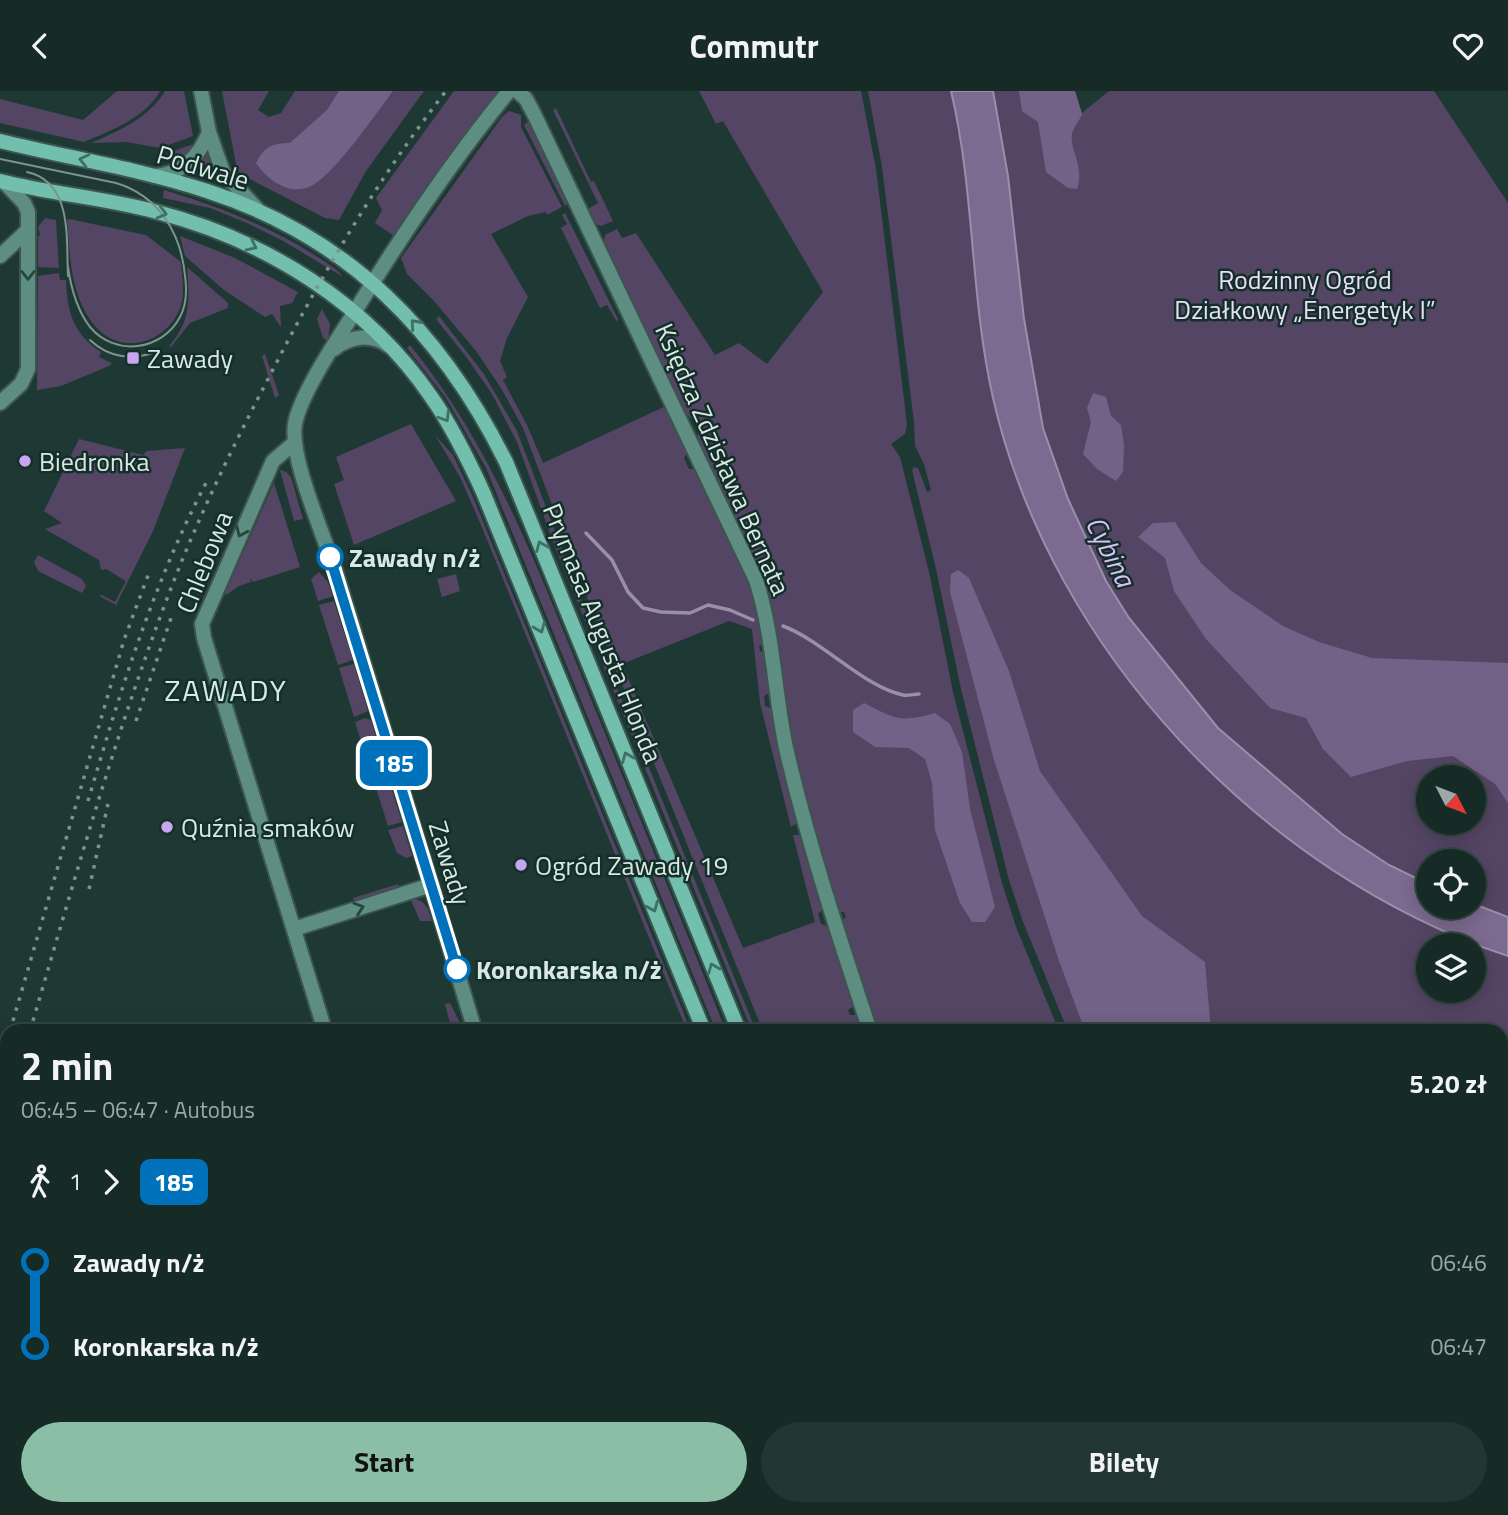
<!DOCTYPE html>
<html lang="pl">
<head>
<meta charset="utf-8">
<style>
	:root { --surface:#162b26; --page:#233732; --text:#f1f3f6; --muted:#9ea7a7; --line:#354743; --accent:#8abfa5 }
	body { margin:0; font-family:"Titillium Web",sans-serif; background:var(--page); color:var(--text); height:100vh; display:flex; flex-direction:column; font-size:26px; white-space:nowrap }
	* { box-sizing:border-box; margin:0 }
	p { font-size:23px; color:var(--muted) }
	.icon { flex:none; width:38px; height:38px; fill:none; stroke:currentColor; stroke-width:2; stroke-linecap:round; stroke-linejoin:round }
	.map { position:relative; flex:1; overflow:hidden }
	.drawer { position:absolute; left:0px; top:933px; width:1508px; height:492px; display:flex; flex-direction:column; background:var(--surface); border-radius:21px 21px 0 0; box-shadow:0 4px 18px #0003,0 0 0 2px var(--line) }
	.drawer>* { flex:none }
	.badge { padding:0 14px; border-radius:10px; font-size:24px; line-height:46px }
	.needle { width:46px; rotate:132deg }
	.buttons { position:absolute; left:1416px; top:674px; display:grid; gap:14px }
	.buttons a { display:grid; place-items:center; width:70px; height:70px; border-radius:50%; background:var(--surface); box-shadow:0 4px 18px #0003,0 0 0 2px var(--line); font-size:35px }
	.map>.badge { position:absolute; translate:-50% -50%; box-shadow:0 0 0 4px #fff }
	.legs { display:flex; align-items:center; gap:10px; height:77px; padding:0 21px; font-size:23px }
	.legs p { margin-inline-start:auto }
	.head { display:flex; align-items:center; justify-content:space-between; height:119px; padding:0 21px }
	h1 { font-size:38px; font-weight:700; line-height:52px }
	.cta { display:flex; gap:14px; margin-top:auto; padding:14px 21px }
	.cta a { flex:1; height:80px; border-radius:42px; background:var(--accent); color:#111; font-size:28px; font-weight:700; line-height:80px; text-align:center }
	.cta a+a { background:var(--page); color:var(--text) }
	ul { padding:0 21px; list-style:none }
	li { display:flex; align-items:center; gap:24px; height:84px; font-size:26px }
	li i { display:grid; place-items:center; width:10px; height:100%; margin:0 9px; background:currentColor }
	li i::after { content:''; width:18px; height:18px; margin:-9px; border:5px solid; border-radius:50%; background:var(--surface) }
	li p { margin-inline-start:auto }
	li:first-child i { background:linear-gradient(#0000 50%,currentColor 0) }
	li:last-child i { background:linear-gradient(currentColor 50%,#0000 0) }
	header { display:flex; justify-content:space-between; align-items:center; height:91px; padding:0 21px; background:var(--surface); font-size:32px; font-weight:700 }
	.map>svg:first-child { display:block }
	.green { fill:#544564; fill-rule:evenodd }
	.forest { fill:#736287 }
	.water { fill:#7c6a90; stroke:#9890a9; stroke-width:2 }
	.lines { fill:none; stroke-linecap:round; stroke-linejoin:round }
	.stream { stroke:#9890a9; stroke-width:3.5 }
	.street-casing { stroke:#3c554f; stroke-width:18 }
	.secondary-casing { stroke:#3c554f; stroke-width:18 }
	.street { stroke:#5e8d81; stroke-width:14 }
	.secondary { stroke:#72bfad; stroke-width:14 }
	.tram { stroke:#7d938d; stroke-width:2 }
	.rail { stroke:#7d938d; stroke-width:3.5; stroke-dasharray:3.5 7; stroke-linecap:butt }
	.oneway { stroke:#3e7064 }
	.oneway2 { stroke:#26463f }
	.line-1-casing { stroke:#fff; stroke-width:16 }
	.line-1 { stroke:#0072bc; stroke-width:10 }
	.poi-dot { fill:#c8a6ef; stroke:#142f29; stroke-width:2.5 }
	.stop-1-dot { fill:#fff; stroke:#0072bc; stroke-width:3.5 }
	.labels { text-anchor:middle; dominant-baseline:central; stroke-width:5; stroke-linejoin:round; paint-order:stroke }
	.street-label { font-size:26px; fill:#d8e8e3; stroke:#142f29 }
	.park-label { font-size:26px; fill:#e9def8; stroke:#142f29 }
	.poi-label { font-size:26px; fill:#d8e8e3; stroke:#142f29; text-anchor:start }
	.stop-label { font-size:26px; font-weight:bold; fill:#d8e8e3; stroke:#142f29; text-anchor:start }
	.water-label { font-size:28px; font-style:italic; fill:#dcc0fe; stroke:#142f29 }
	.quarter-label { font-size:30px; letter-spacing:2px; fill:#d8e8e3; stroke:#142f29 }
</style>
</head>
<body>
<header><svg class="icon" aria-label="back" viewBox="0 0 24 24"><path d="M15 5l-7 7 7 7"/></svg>Commutr<svg class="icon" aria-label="heart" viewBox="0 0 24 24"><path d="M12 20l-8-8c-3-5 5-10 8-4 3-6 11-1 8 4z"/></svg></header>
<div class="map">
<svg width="1508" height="1424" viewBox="0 0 1508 1424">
	<rect width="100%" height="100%" fill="#1e3933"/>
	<!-- green -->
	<path class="green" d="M117,0H160C145,27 112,39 84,51L0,32V8L83,29Z
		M165,0H184L193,45L160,57L127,51L91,52C119,40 149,27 165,0Z
		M222,0H269L258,19L269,26L281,22L295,0H424L366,80L339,129L325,127L240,83L236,73Z
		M454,0H500L423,102L394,145L375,132L382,119L376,107Z
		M699,0H861L876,78L907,333L905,343L891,353L900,366L929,481L953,601L1002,792L1016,836L1059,940H877L840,830L846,826L844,821H837L794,664L786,625L777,542L772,516L752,462L697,348L699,340L703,337L699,328H692L686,323L604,151L605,144L617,138L622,147L636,142L715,264L739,252L767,273L823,201L723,30L716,33Z
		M868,0H977L1048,443L1332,769L1508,857V1424H1295L1291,1418H1502V940H1068L1023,831L1009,789L961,598L936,478L912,379L914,376L918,377L927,401L931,399L924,373L915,355L914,331L882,76ZM1428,854H1474V900H1428Z
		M983,0H1075L1082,22L1109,0H1434L1508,112V847L1474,816V770H1428V813L1281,721L1059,444ZM1428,686H1474V732H1428Z
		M556,17L591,91L594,90L613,130L601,135L595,133L588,118L598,112L553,19Z
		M509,20L521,24V36L562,116L547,124L546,121L528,125L491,143L528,206L507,247L500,270L507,286L503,289L527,334L543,372L666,315L688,361L684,367L689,378H696L742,476L758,515L765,551L759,555L760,560L766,562L769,602L764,605L765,615L771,617L797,732L791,736L760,612L752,538L729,530L622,573L743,857L815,831L793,744H800L822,819L818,823L821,833L827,835L854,915L848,919L850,924H857L862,940H763L593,522L523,337L501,297L476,260L434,210L407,183L401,167L502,26Z
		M529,30L569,111L565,115L524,34Z
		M196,52C190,64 180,71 167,69L174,60Z
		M209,57L218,89L217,90L190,80L202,69Z
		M164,99C217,115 266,134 313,163C323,170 337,177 343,186L285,151L247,132L210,117L163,107Z
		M565,122L618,228L617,231L607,214L600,217L561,137L567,133L562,124Z
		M45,127L56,129L59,177L38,176V146L40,144L38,136Z
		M69,128L146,144L181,171C182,185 185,201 181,214C170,250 123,267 96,236C70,206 70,165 67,129Z
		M180,145L235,167L298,201L292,212L280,215L281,236L272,223L265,226L224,199L185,165Z
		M187,176L228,212V217L190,232L171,256L169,255C192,229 189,208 187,176Z
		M59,182L60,189H66C67,220 73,243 101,261L99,266L112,272L109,275L61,295L37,299L38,185Z
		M322,218L330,233L328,250L323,247L317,228Z
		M439,225L484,283L517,340L587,524L756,940H752L555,456L517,351L492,303L467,267L436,228Z
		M410,254C492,355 538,477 586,596C633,711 680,825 726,940H716L486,377L446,307L407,257Z
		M265,263L279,304L275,307L262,265Z
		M411,333L456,410L354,454L334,393L344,389L336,366Z
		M435,344L453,364L473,406L691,940H687L481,434L460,386Z
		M79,348L143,364L147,360L185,357L153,440L116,514L99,505L102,504L115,511L126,490L106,478L101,479L99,469L45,438L62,432L44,420Z
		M280,379L286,381L291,386L303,428L294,430Z
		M274,392L300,476L253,491L250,487L251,491L239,495L226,504L225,502Z
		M38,464L82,488L86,495L82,502L38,480L34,471Z
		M319,481L328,491L333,505L318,510L311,488Z
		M456,483L460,500L442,506L437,488Z
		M334,510L353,569L338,574L319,514Z
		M210,537L297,821L294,818L208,542Z
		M354,573L368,620L354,626L339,577Z
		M365,627L371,629L382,667L368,672L355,631Z
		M383,670L402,731L388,735L369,675Z
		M403,735L412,765L406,767L397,762L388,739Z
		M398,793L400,800L355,813L353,807Z
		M410,807C425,808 428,817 432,830H420Z
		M450,912L464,940H452L445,913Z
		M568,1418H687L690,1424H569Z
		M972,1418H1283L1286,1424H948Z"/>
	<!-- forest -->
	<path class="forest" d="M339,0H393C377,21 329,92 306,97C286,103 266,87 256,72C264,56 272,52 290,52L327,19Z
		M1019,0H1075L1082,23C1080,29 1073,37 1072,43C1069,58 1085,76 1077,98L1068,97L1046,81L1038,31L1022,20Z
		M1093,302L1106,306L1111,325L1121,334L1124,354L1123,381L1116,390L1097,378L1083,363L1091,331L1087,317Z
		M1175,431L1201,472L1230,499L1283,535L1319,551L1372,567L1508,572V712L1495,693L1453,665L1407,670L1351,686L1323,658L1306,627L1270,617L1206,548L1174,500L1165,467L1138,446L1153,432Z
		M958,479L969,487L1009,580L1040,680L1142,825L1205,871L1211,940H1085L1058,867L994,669L950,501L951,483Z
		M864,612C895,628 900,632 935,622L950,633L962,661L970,718L995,816L985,831H972L960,812L935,739L932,692L925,668L909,657L875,656L853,641V619Z
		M1502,1199L1508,1222V1353L1502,1352Z
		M1334,1418H1465L1470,1424H1337Z"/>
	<!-- water -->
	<path class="water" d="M951,0H993L1008,85L1024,228L1043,337L1068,408L1106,490L1129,527L1218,637L1342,743L1389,774L1428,793V816H1474V813L1508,826V865C1263,783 1051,560 993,307C970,206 975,101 951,0Z"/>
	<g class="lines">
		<!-- stream -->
		<path class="stream" d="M586,442L612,469L628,501L643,517L661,521L690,522L708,514L730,519L753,529
			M783,535C823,550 864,596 903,604C908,605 914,603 919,603"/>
		<!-- street casing -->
		<g class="street-casing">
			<path id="street" d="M201,0L209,41L223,81L259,120
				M517,0L526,8L534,23L756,489C774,546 774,600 786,657C808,753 839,846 870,940
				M154,85C182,83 199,66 209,41
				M0,165L28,139
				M334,258C350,245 371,242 389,255
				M0,312L21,293L28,278V121L24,112L4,91
				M294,352L273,370L202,533L204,547L325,940
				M294,838L431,794
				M475,940C429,786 382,633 335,479C324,444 289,366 295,333C300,305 333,255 349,230C398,150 449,73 509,0
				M239,1418L242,1424
				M700,1418L703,1424
				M713,1418L717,1424
				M912,1424L931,1418"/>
		</g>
		<!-- secondary casing -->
		<g class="secondary-casing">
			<path id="secondary" d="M0,50C69,67 140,78 207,100C349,146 441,241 506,371L739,940
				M0,90C52,103 105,107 157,121C266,149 368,213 432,307C453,337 468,368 483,401L704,940
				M885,1418L886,1424
				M809,1424L842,1418"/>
		</g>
		<!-- street -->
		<use href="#street" class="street"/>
		<!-- secondary -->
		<use href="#secondary" class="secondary"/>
		<!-- tram -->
		<path class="tram" d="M0,68L116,92C159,105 181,142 185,185C187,199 187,213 180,226C162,260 115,266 90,236C77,219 71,197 68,176
			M27,81C73,91 66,148 68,185
			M90,249C109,267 133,270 158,260"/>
		<!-- rail -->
		<path class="rail" d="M136,630L171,527
			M88,710C120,601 153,493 206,392
			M89,798L108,713
			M10,940L124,549L150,479
			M30,940C73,794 114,647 168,505C196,431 231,359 268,288C320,187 376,90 446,0
			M0,969L7,949
			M0,1012L7,988
			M0,1061L7,1031"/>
	</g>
	<!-- one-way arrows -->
	<defs><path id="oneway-chevron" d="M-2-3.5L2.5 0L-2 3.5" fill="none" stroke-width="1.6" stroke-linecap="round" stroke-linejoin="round" transform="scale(1.75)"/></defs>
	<g class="oneway">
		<use href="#oneway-chevron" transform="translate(84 69) rotate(-167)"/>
		<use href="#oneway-chevron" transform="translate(162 122) rotate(15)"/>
		<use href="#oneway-chevron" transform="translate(252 155) rotate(26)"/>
		<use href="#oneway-chevron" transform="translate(415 233) rotate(-132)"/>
		<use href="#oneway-chevron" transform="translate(445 326) rotate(58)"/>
		<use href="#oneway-chevron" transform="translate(541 455) rotate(-112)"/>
		<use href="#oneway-chevron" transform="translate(540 537) rotate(68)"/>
		<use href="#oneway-chevron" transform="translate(627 666) rotate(-112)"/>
		<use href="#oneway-chevron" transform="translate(653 816) rotate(67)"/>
		<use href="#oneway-chevron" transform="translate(713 877) rotate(-112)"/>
	</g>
	<g class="oneway2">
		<use href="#oneway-chevron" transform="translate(28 184) rotate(90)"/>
		<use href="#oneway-chevron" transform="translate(241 441) rotate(114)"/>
		<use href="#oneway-chevron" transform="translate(359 817) rotate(-18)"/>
	</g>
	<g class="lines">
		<!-- line-1 casing -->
		<g class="line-1-casing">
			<path id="line-1" d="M330,466L457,878"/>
		</g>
		<!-- line-1 -->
		<use href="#line-1" class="line-1"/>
	</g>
	<!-- markers -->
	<g class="poi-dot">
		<rect x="126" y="260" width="14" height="14" rx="3.5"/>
		<circle cx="25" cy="370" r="7"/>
		<circle cx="167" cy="736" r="7"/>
		<circle cx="521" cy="774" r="7"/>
	</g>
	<g class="stop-1-dot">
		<circle cx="330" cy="466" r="12"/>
		<circle cx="457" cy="878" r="12"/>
	</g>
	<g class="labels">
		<!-- street labels -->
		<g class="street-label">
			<text transform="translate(203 76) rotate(17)">Podwale</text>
			<text transform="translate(723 368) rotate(66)">Księdza Zdzisława Bernata</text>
			<text transform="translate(204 471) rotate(-68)">Chlebowa</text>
			<text transform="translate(603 542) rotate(68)">Prymasa Augusta Hlonda</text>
			<text transform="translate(450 772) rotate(73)">Zawady</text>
		</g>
		<!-- park labels -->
		<g class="park-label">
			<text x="1305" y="188">Rodzinny Ogród<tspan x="1305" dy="30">Działkowy „Energetyk I”</tspan></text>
		</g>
		<!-- poi labels -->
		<g class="poi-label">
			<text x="147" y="267">Zawady</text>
			<text x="39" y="370">Biedronka</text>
			<text x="181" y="736">Quźnia smaków</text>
			<text x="535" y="774">Ogród Zawady 19</text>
		</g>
		<!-- stop labels -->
		<g class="stop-label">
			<text x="349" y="466">Zawady n/ż</text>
			<text x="476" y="878">Koronkarska n/ż</text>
		</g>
		<!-- water labels -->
		<g class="water-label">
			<text transform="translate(1111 460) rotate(63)">Cybina</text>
		</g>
		<!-- quarter labels -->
		<g class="quarter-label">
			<text x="226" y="599">ZAWADY</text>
		</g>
	</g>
</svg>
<div class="buttons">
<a><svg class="needle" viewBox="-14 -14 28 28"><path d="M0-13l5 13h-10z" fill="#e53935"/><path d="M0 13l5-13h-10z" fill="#9ea7a7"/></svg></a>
<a><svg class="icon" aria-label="locate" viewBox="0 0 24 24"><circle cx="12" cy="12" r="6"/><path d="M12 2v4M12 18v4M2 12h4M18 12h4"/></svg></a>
<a><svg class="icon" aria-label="layers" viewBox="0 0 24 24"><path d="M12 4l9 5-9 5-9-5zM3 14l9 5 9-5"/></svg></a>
</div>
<b class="badge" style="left:394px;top:672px;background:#0072bc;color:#fff">185</b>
<section class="drawer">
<div class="head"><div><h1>2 min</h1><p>06:45 – 06:47 · Autobus</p></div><b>5.20 zł</b></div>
<div class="legs"><svg class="icon" aria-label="walk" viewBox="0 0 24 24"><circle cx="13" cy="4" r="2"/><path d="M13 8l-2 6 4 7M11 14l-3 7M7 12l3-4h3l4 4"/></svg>1<svg class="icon" aria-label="forward" viewBox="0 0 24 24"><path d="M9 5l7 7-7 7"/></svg><b class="badge" style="background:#0072bc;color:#fff">185</b></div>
<ul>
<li><i style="color:#0072bc"></i><b>Zawady n/ż</b><p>06:46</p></li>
<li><i style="color:#0072bc"></i><b>Koronkarska n/ż</b><p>06:47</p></li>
</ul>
<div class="cta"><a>Start</a><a>Bilety</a></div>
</section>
</div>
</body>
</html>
